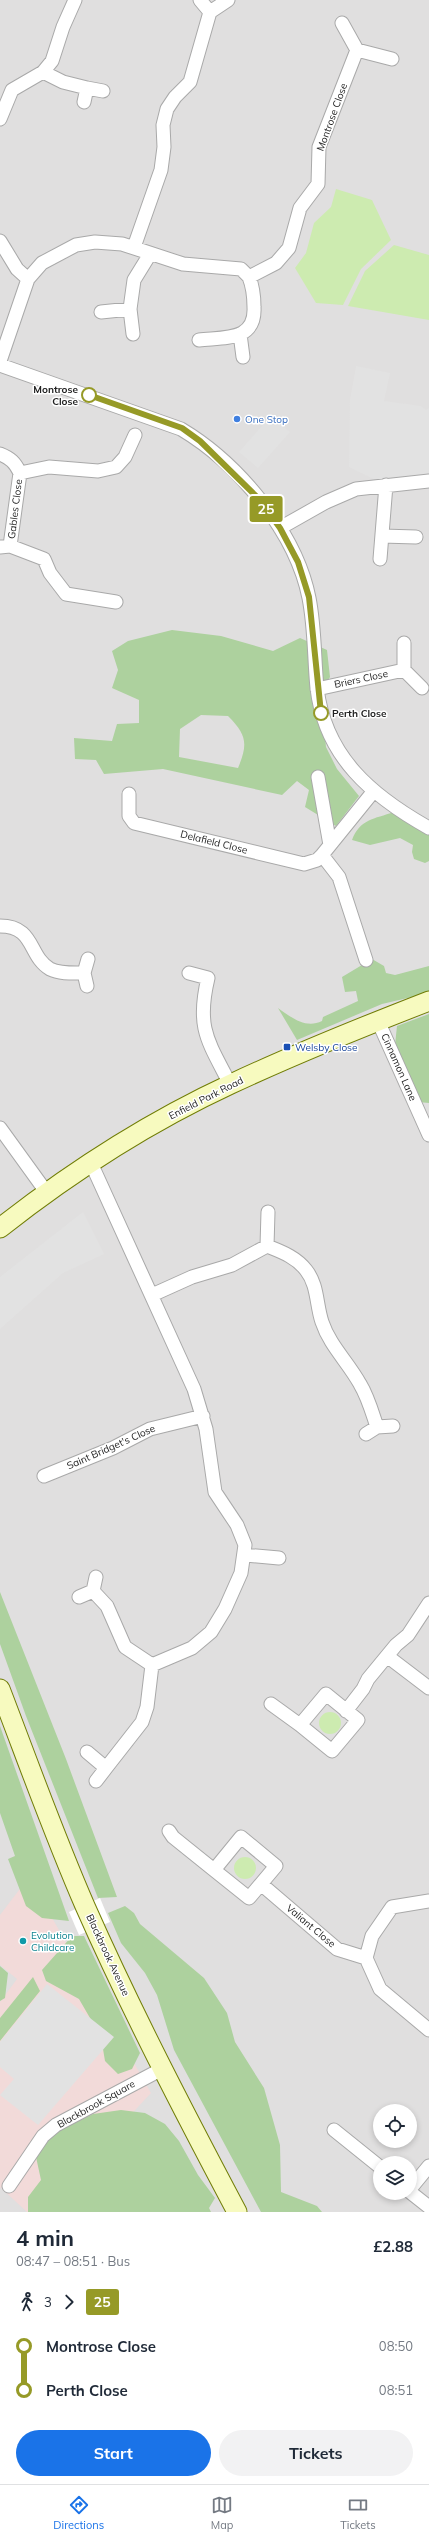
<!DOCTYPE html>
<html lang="en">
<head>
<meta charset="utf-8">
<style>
	:root { --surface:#fff; --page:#f2f2f3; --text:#1f2937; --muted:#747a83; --line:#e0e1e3; --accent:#1a73e8 }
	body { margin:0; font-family:Mulish,sans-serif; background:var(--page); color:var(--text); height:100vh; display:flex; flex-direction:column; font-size:15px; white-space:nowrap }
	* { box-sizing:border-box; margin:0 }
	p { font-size:13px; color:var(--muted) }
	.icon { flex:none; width:22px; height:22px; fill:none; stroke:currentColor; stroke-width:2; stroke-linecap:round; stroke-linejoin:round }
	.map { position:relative; height:2212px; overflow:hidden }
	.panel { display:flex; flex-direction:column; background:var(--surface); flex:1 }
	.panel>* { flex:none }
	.badge { padding:0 8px; border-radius:3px; font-size:14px; line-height:26px }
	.controls { position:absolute; left:373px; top:2104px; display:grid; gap:8px }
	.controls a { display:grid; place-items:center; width:44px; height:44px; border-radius:50%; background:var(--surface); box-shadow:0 2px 6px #0003; font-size:20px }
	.map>.badge { position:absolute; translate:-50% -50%; box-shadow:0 0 0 2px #fff }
	.legs { display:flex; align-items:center; gap:6px; height:44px; padding:0 16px; font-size:13px }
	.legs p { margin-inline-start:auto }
	.summary { display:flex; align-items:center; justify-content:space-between; height:68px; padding:0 16px }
	h1 { font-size:22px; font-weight:700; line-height:30px }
	.action { display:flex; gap:8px; margin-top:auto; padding:8px 16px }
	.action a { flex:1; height:46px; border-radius:24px; background:var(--accent); color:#fff; font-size:16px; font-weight:700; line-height:46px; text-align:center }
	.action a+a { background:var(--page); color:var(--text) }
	ul { padding:0 16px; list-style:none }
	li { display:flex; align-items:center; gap:14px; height:44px; font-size:15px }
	li i { display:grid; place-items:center; width:6px; height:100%; margin:0 5px; background:currentColor }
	li i::after { content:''; width:10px; height:10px; margin:-5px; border:3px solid; border-radius:50%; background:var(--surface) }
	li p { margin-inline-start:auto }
	li:first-child i { background:linear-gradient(#0000 50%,currentColor 0) }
	li:last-child i { background:linear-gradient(currentColor 50%,#0000 0) }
	.dock { display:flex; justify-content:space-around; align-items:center; height:56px; border-top:1px solid var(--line); background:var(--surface); font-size:11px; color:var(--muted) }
	.dock a { display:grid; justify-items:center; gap:2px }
	.dock .active { color:var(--accent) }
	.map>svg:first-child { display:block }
	.residential { fill:#e0dfdf; fill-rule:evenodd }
	.commercial { fill:#f2dad9 }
	.grass { fill:#cdebb0 }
	.forest { fill:#add19e; fill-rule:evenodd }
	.parking { fill:#e2e2e2 }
	.pier { fill:#fff }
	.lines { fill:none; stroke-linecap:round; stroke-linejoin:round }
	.street-casing { stroke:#a9a9a9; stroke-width:15 }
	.secondary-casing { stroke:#707d05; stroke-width:21 }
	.street { stroke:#fff; stroke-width:13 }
	.secondary { stroke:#f7fabf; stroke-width:19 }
	.line-1-casing { stroke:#fff; stroke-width:9 }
	.line-1 { stroke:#969a27; stroke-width:6 }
	.stop-1-dot { fill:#fff; stroke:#969a27; stroke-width:2 }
	.shop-dot { fill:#3f7fe0; stroke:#fff; stroke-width:1.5 }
	.transit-dot { fill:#1a4fb4; stroke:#fff; stroke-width:1.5 }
	.culture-dot { fill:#0f9aa8; stroke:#fff; stroke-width:1.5 }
	.labels { text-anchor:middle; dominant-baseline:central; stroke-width:3; stroke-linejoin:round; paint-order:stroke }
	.street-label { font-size:10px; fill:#222; stroke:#fff }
	.stop-label { font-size:10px; font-weight:bold; fill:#222; stroke:#fff; text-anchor:end }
	.shop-label { font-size:10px; fill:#366cbe; stroke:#fff; text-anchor:start }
	.transit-label { font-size:10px; fill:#164399; stroke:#fff; text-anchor:start }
	.culture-label { font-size:10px; fill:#0d838f; stroke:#fff; text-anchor:start }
</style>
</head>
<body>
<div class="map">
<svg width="429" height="2212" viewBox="0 0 429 2212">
	<rect width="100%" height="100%" fill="#f2efe9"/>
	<!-- residential -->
	<path class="residential" d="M0,0H429V2212H0ZM380,2111H410V2141H380ZM380,2163H410V2193H380Z"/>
	<!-- commercial -->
	<path class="commercial" d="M29,1877L151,2093L40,2212H27L0,2187V2002L17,1979L0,1965V1915Z"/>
	<!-- grass -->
	<path class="grass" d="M336,189L372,200L391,240L361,269L343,305L316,303L295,268L306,253L314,223L331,207Z
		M394,245L429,255V320L348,306L365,271Z
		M319 1723a11 11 0 1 1 22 0a11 11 0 1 1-22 0Z
		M234 1868a11 11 0 1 1 22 0a11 11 0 1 1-22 0Z"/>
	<!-- forest -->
	<path class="forest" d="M172,630L221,636L273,651L300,638L327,650L330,677L321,693L326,747L337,769L359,796L336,826L305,807L309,790L297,781L282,795L163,769L104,774L96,760L75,759L74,738L112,741L117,724L139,723V700L112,688L118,670L112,651L128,641ZM201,715L228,716C247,735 248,744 238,768L179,757L180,729Z
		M394,812L429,824V861L425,863L414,859L412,852L413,845L400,838L370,845L352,840C360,819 374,819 394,812Z
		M372,959L384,966L386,973L395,975L429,966V993L382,1004L297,1040L278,1008C292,1018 306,1029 322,1021L323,1017L358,1001L356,991L345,992L342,977Z
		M429,1014V1103L418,1102L395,1045L397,1026Z
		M0,1592L66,1759L117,1897L98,1898L26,1716L0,1644Z
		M0,1726L69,1921L42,1918L26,1906L8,1859L15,1856L0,1813Z
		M125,1906L134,1913L140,1924L204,1978L227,2013L235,2042L264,2088L280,2145L281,2192L317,2206L322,2212H261L174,2050L157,1995L145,1973L121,1943L108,1913Z
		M72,1936H84L140,2053L132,2069L118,2074L105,2061L101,2037L79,1999L46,1981L42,1970Z
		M0,1966L8,1973L5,1998L0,2001Z
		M33,1977L40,1991L0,2041V2018Z
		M121,2110L145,2113L165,2124L179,2141L198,2175L215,2198L209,2208L211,2212H28V2197L41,2180L36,2157L42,2145L58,2131L93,2114Z"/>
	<!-- parking -->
	<path class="parking" d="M356,366L390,373L384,401L421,406L426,410L429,408V481L386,485L349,467L350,399Z
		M270,417L290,432L258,468L239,452Z
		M83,1212L104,1254L63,1273L0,1329V1277Z
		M47,1984L114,2037L38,2125L0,2095L14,2079L0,2067V2042Z"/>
	<!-- pier -->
	<path class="pier" d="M100,1898L110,1922L79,1935L69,1912Z"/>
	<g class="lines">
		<!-- street casing -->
		<g class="street-casing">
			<path id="street" d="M200,0L210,12L228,0
				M342,23L357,50L392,59
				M43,72L63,82L87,88
				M84,102L87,88L103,91
				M0,119L12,90L43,72L52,61L63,27L75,0
				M0,241L17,269L28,279
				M134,247L161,170L164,147L163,125L167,109L175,97L190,82L210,12
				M130,309L134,280L150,254
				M101,312L130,309L133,334
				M240,334L243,357
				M199,340C225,337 256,341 254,307C254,297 253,287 249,277
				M0,361L28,279L42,263L76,245L95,242L122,244L183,264L241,269L249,277L276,263L289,248L300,208L318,184L319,147L357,50
				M0,365L181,429C238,463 296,532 309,598C315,628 314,658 317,688C325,757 372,796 429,828
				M0,454C10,458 15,462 20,473L49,467L98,471L116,467L125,457L135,435
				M280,528L326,502L356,489L429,481
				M382,536L416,537
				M10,546L20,473
				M0,547L10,546L44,559L50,573L66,594L116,602
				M380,559L386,485
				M404,670L422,688
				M317,689L404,670V643
				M318,777L330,845
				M129,794V816L134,823L304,864L317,860L322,855L373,792
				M322,855L339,877L366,960
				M0,926C35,926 28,956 50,969C60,974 74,973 84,973
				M189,973L208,978C196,1028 208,1041 230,1084
				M87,986L84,973L88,959
				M378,1021L429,1135
				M0,1128L47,1193
				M91,1163L194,1389L206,1429L215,1492L237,1525L245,1545L241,1573L225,1609L211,1632L192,1648L152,1665L147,1707L142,1722L106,1768
				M267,1246C282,1252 296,1257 306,1270C318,1285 316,1304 322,1322C330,1346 348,1362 360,1384C368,1397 372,1412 377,1427
				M152,1295L192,1277L232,1265L267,1246L268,1212
				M366,1434L377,1427L393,1426
				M44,1476L113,1448L150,1429L203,1416
				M245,1555L279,1558
				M93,1591L107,1606L125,1647L152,1665
				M79,1597L93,1591L96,1577
				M387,1656L429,1688
				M326,1694L358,1720L332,1751L300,1725Z
				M271,1704L300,1725
				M346,1711L363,1689L368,1679L396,1645L408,1635L429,1603
				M87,1752L106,1768L96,1781
				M169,1831L173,1837L214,1870
				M241,1837L276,1866L249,1898L214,1870Z
				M261,1884L337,1949L366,1958L380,1989L429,2030
				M366,1958L372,1936L392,1907L429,1901
				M334,2130L380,2167
				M9,2186L43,2136L56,2125L162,2069
				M410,2189L429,2166
				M410,2192L429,2207"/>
		</g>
		<!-- secondary casing -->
		<g class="secondary-casing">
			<path id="secondary" d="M0,1228C70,1173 149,1122 231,1084C295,1054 362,1027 429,1001
				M0,1689C28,1762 54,1835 85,1906C131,2010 184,2112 237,2212"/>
		</g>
		<!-- street -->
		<use href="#street" class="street"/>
		<!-- secondary -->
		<use href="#secondary" class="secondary"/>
	</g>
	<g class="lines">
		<!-- line-1 casing -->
		<g class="line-1-casing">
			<path id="line-1" d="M89,395L182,428L200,441L259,499L280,528L298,562L309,597L321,713"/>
		</g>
		<!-- line-1 -->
		<use href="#line-1" class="line-1"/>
	</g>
	<!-- markers -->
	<g class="stop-1-dot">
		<circle cx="89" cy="395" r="7"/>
		<circle cx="321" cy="713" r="7"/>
	</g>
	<circle class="shop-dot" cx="237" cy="419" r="4"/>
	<rect class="transit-dot" x="283" y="1043" width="8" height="8" rx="2"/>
	<circle class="culture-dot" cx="23" cy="1941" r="4"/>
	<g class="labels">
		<!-- street labels -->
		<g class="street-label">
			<text transform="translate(332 117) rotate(-70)">Montrose Close</text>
			<text transform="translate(15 509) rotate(-83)">Gables Close</text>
			<text transform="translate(361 679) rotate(-12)">Briers Close</text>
			<text transform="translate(214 842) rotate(14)">Delafield Close</text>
			<text transform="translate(399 1067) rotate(66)">Cinnamon Lane</text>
			<text transform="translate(206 1098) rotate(-27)">Enfield Park Road</text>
			<text transform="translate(111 1447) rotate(-24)">Saint Bridget's Close</text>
			<text transform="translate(311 1926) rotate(40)">Valiant Close</text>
			<text transform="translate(108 1955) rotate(65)">Blackbrook Avenue</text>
			<text transform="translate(96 2104) rotate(-29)">Blackbrook Square</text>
		</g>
		<!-- stop labels -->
		<g class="stop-label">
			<text x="78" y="389">Montrose<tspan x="78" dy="12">Close</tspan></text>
			<text x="332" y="713" text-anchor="start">Perth Close</text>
		</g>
		<!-- shop labels -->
		<g class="shop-label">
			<text x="245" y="419">One Stop</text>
		</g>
		<!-- transit labels -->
		<g class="transit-label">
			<text x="295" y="1047">Welsby Close</text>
		</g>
		<!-- culture labels -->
		<g class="culture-label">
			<text x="31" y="1935">Evolution<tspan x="31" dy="12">Childcare</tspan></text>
		</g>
	</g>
</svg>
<div class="controls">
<a><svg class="icon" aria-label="locate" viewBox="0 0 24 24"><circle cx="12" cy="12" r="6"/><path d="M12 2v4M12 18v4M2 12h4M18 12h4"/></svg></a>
<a><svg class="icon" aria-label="layers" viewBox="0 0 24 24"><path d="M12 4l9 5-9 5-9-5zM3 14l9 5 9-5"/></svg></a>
</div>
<b class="badge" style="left:266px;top:509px;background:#969a27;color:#fff">25</b>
</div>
<section class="panel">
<div class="summary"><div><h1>4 min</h1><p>08:47 – 08:51 · Bus</p></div><b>£2.88</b></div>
<div class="legs"><svg class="icon" aria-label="walk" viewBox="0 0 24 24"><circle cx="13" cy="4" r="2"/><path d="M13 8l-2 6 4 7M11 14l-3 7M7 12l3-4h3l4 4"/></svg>3<svg class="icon" aria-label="forward" viewBox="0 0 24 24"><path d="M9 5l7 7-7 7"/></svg><b class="badge" style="background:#969a27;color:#fff">25</b></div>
<ul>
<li><i style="color:#969a27"></i><b>Montrose Close</b><p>08:50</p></li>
<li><i style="color:#969a27"></i><b>Perth Close</b><p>08:51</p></li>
</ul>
<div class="action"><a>Start</a><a>Tickets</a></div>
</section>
<nav class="dock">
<a class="active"><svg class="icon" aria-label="directions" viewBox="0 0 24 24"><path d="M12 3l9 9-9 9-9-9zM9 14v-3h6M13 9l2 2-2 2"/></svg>Directions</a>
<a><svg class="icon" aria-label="map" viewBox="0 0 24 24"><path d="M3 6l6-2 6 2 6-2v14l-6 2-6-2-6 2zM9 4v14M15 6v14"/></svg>Map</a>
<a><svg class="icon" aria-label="tickets" viewBox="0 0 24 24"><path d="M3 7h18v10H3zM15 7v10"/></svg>Tickets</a>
</nav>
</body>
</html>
